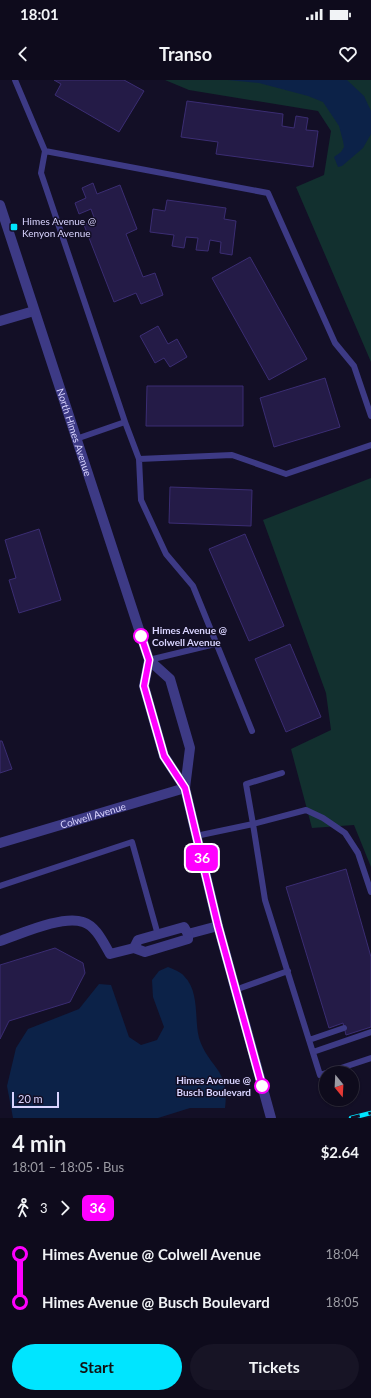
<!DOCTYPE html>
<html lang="en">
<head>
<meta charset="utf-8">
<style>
	:root { --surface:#0e0b1c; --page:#171425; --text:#f1f3f6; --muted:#9b9ba3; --line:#2e2b3b; --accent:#00e5ff }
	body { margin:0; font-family:Lato,sans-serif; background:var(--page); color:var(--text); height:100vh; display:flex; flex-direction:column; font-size:15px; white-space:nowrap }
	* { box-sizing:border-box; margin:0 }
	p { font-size:13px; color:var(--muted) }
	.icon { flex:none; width:22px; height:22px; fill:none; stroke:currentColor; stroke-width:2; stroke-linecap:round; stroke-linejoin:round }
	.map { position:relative; height:1038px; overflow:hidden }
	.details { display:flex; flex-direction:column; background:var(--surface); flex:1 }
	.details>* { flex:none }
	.badge { padding:0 8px; border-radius:6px; font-size:14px; line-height:26px }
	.needle { width:26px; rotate:162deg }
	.controls { position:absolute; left:319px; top:986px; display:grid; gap:8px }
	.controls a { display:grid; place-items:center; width:40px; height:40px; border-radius:50%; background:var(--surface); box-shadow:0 1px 3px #0004,0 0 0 1px var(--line); font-size:20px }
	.scale { position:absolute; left:12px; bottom:10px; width:47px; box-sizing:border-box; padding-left:4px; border:2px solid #d9d4ff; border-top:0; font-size:11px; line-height:14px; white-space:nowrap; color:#d9d4ff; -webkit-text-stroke:3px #130f26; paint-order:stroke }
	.map>.badge { position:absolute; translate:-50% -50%; box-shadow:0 0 0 2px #fff }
	.legs { display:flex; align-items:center; gap:6px; height:44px; padding:0 12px; font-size:13px }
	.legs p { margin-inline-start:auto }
	.headline { display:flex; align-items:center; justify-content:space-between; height:68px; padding:0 12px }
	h1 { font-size:22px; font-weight:700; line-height:30px }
	.action { display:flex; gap:8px; margin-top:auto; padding:8px 12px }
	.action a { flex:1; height:46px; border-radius:24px; background:var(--accent); color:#111; font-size:16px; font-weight:700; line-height:46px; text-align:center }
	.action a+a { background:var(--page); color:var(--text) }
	ul { padding:0 12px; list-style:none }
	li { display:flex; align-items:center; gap:14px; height:48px; font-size:15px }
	li i { display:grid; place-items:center; width:6px; height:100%; margin:0 5px; background:currentColor }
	li i::after { content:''; width:10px; height:10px; margin:-5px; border:3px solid; border-radius:50%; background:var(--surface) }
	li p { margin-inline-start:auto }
	li:first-child i { background:linear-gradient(#0000 50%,currentColor 0) }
	li:last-child i { background:linear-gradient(currentColor 50%,#0000 0) }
	.status { display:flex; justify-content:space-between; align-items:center; height:28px; padding:0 20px; background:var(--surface); direction:ltr }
	.status svg { height:11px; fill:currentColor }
	header { display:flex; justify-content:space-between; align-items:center; height:52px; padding:0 12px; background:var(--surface); font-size:18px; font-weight:700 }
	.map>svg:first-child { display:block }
	.green { fill:#12302f }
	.water { fill:#0c2248 }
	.building { fill:#241b47; stroke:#3b2d73 }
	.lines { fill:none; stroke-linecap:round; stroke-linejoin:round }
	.service { stroke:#3d3a85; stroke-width:6 }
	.minor { stroke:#3d3a85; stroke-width:10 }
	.tertiary { stroke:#3d3a85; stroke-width:10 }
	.rail-casing { stroke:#00e5ff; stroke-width:4.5 }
	.rail { stroke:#130f26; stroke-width:3; stroke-dasharray:9; stroke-linecap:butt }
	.line-1-casing { stroke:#fff; stroke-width:9 }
	.line-1 { stroke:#f0f; stroke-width:6 }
	.poi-dot { fill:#00e5ff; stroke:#130f26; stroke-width:1.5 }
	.stop-1-dot { fill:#fff; stroke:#f0f; stroke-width:2 }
	.labels { text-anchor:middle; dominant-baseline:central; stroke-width:3; stroke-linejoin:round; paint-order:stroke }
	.poi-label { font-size:10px; fill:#d9d4ff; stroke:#130f26; text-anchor:start }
	.street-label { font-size:10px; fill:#d9d4ff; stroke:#130f26 }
	.stop-label { font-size:10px; font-weight:bold; fill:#d9d4ff; stroke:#130f26; text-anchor:start }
</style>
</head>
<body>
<div class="status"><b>18:01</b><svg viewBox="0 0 49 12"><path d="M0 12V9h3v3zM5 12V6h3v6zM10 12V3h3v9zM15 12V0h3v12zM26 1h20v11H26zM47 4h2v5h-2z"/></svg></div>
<header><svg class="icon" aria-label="back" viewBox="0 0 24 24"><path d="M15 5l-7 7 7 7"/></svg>Transo<svg class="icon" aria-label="heart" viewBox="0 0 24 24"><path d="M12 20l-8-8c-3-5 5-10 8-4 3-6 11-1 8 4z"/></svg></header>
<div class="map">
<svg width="371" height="1038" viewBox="0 0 371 1038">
	<rect width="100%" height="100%" fill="#130f26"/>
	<!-- green -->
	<path class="green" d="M165,0H371V282L296,107L324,95L331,51L318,31L189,10Z
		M371,398V787L354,745L312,748L291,669L331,650L326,613L263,440Z"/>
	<!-- water -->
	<path class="water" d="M228,0H347L364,16L371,31V54L363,68L342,86L338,87L334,77L341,72L344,67L343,61L339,46L323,22L308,16L259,3Z
		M168,887C173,889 181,892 184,896C200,912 194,939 199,958C209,989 230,988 225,1028H190L158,1038H13L7,1006L16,968L28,949L79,929L99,904L111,905L129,957L141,965L157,960L164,947L153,917L152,900L159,891Z"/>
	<!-- building -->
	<path class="building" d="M54,0H124L144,11L119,52L55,15L61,4Z
		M187,21L283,34L282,46L294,48L296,36L308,38L306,50L318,51L313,87L216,74L218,62L181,57Z
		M93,103L97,114L120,105L137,149L126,154L143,197L155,193L163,215L141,224L136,213L114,222L84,145L95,140L91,129L79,134L75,123L86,118L82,108Z
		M167,120L226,128L224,139L236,141L232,175L220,173L221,162L210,160L208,171L196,170L198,158L186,157L184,168L172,166L174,155L150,152L153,129L165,131Z
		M250,177L307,279L269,300L212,198Z
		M158,246L168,264L177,259L187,277L170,287L164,278L155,283L140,256Z
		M325,298L340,347L274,367L260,318Z
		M147,306H243V346H146Z
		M170,407L252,410L251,446L169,443Z
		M39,449L61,520L19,533L9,500L16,498L5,460Z
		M245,454L284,546L249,561L209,469Z
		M290,564L321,637L286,652L255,579Z
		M0,661H2L12,689L0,693Z
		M346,789L371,877V947L346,955L343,943L329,948L286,807Z
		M55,868L83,883L85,893L70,922L9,941L0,959V885Z"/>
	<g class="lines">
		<!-- service -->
		<path class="service" d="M15,0L45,71L41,93L125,342L76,359
			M45,71L268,113L335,263L354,286L371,336
			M125,342L139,379L141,420L166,474L193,506L252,651
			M139,379L232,375L286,394L371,365
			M149,580L215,564
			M282,693L246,704L253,744L306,730L323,738L345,753L358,773L371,812
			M196,756L253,744L265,820L320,995L371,978
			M0,806L132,762L158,855
			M235,910L288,891
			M309,960L344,948
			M313,972L371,952"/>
		<!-- minor -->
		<g class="minor">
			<path d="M0,241L34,231"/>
			<path id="s1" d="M0,763L185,708"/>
			<path d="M188,854L218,846"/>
			<path d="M0,861C21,854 62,835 83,842C96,846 103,862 110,874L134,868L145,872L188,859V854"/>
			<path d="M134,868L138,860L184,847L188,854"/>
		</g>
		<!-- tertiary -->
		<g class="tertiary">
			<path id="s2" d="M0,125L149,580L170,599L190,668L185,708L218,846L271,1038"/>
			<path d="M149,580L144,606L164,676L185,708"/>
		</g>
		<!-- rail casing -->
		<g class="rail-casing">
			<path id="rail" d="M351,1038L371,1033"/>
		</g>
		<!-- rail -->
		<use href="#rail" class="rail"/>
	</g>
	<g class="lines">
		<!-- line-1 casing -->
		<g class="line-1-casing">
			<path id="line-1" d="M141,556L149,580L144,606L164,676L185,708L218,846L262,1006"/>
		</g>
		<!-- line-1 -->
		<use href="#line-1" class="line-1"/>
	</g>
	<!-- markers -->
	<rect class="poi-dot" x="10" y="143" width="8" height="8" rx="2"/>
	<g class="stop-1-dot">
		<circle cx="141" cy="556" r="7"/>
		<circle cx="262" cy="1006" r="7"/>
	</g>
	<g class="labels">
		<!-- poi labels -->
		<g class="poi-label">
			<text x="22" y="141">Himes Avenue @<tspan x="22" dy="12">Kenyon Avenue</tspan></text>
		</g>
		<!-- street labels -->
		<g class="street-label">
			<text stroke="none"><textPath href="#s2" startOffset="239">North Himes Avenue</textPath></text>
			<text stroke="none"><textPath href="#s1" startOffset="97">Colwell Avenue</textPath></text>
		</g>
		<!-- stop labels -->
		<g class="stop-label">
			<text x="152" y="550">Himes Avenue @<tspan x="152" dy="12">Colwell Avenue</tspan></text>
			<text x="251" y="1000" text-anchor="end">Himes Avenue @<tspan x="251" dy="12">Busch Boulevard</tspan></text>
		</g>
	</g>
</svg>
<div class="controls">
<a><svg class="needle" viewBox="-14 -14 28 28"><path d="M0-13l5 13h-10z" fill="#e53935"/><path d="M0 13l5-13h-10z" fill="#9b9ba3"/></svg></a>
</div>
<div class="scale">20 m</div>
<b class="badge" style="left:202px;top:778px;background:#f0f;color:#fff">36</b>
</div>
<section class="details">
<div class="headline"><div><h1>4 min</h1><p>18:01 – 18:05 · Bus</p></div><b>$2.64</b></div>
<div class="legs"><svg class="icon" aria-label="walk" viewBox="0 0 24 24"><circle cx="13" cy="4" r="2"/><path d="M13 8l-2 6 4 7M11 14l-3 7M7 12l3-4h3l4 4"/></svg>3<svg class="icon" aria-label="forward" viewBox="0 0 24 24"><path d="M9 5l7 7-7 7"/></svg><b class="badge" style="background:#f0f;color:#fff">36</b></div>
<ul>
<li><i style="color:#f0f"></i><b>Himes Avenue @ Colwell Avenue</b><p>18:04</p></li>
<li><i style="color:#f0f"></i><b>Himes Avenue @ Busch Boulevard</b><p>18:05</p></li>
</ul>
<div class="action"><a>Start</a><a>Tickets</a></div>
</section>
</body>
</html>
